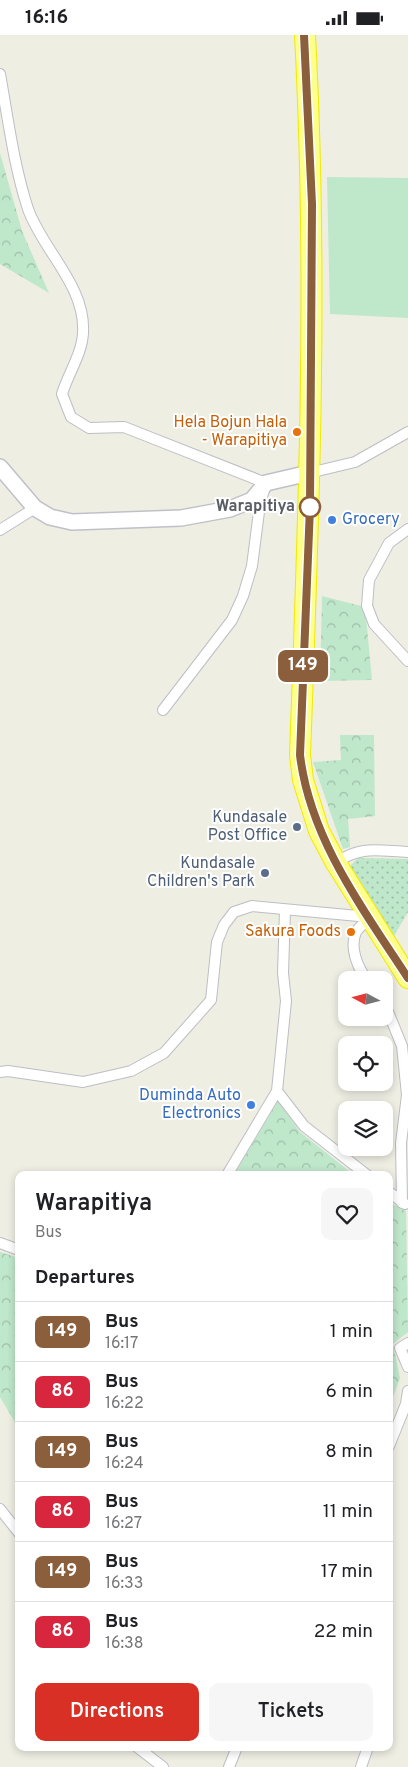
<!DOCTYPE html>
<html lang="en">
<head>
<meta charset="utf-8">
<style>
	:root { --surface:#fff; --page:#f6f6f6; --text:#202124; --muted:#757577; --line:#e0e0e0; --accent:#d93025 }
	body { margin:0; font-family:Overpass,sans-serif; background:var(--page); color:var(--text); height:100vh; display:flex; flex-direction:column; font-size:19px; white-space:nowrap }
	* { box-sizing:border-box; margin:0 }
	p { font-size:16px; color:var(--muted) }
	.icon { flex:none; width:28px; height:28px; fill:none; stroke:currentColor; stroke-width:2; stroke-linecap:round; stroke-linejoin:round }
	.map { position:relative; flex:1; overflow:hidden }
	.details { position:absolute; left:15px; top:1136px; width:378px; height:580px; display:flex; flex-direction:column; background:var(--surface); border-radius:10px; box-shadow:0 2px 8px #0003 }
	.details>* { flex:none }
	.badge { padding:0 10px; border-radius:8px; font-size:18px; line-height:32px }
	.needle { width:32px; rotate:277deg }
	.controls { position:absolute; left:338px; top:936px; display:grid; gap:10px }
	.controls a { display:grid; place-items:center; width:55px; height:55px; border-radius:10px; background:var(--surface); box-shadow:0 2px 8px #0003; font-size:25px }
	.map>.badge { position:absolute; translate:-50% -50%; box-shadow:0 0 0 2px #fff }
	h2 { padding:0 20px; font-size:19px; line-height:45px }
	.round { display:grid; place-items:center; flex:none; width:52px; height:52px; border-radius:10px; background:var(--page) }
	.overview { display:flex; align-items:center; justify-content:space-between; height:85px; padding:0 20px }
	h1 { font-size:24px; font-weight:600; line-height:38px }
	.primary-button { display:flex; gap:10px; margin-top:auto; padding:10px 20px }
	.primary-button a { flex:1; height:58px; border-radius:10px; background:var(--accent); color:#fff; font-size:20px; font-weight:600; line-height:58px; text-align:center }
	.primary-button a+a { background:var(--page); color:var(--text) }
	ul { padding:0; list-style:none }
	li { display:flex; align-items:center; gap:15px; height:60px; padding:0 20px; border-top:1px solid var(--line) }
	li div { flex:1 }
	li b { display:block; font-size:19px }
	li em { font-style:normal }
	li .badge { min-width:55px; font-weight:700; text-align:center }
	.status { display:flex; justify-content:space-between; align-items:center; height:35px; padding:0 25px; background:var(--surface); direction:ltr }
	.status svg { height:14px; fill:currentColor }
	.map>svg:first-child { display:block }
	.grass { fill:url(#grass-dots) }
	.forest { fill:url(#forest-crowns) }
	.park { fill:#bfe7ca }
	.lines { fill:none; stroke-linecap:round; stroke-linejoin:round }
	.street-casing { stroke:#bdbec5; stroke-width:12 }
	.secondary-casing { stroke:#c0c0c9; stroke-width:18 }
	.highway-casing { stroke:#f1e900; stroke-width:22 }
	.street { stroke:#fff; stroke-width:10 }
	.secondary { stroke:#fff; stroke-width:15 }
	.highway { stroke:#fcff89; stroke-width:20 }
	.line-casing { stroke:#fff; stroke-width:11 }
	.line { stroke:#8b5e3c; stroke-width:8 }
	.food-dot { fill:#e8710a; stroke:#fff; stroke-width:2 }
	.stop-dot { fill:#fff; stroke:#8b5e3c; stroke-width:2.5 }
	.shop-dot { fill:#3f7fe0; stroke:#fff; stroke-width:2 }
	.service-dot { fill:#5c6f8a; stroke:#fff; stroke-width:2 }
	.labels { text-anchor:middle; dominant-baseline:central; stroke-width:4; stroke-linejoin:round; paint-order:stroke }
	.food-label { font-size:16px; fill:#c56008; stroke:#fff; text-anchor:end }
	.stop-label { font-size:16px; font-weight:bold; fill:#5b5d64; stroke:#fff; text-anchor:end }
	.shop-label { font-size:16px; fill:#366cbe; stroke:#fff; text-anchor:start }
	.service-label { font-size:16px; fill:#4e5e75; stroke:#fff; text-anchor:end }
</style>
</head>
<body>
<div class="status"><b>16:16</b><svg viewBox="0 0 49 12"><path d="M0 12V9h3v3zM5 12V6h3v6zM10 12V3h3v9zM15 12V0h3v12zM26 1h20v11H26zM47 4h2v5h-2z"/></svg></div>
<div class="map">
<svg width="408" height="1732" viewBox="0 0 408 1732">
	<defs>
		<pattern id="grass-dots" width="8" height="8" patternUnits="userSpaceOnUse" patternTransform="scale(1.25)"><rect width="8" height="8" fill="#bfe7ca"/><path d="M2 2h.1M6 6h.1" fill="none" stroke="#9ebea8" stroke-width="1.8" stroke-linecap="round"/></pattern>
		<pattern id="forest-crowns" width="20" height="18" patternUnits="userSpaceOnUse" patternTransform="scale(1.25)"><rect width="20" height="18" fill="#bfe7ca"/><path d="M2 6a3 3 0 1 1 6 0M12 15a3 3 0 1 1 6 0" fill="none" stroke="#9ebea8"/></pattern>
	</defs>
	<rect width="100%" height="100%" fill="#eeeee3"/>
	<!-- grass -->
	<path class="grass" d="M358,823L408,824V877L394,901L350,831Z"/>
	<!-- forest -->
	<path class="forest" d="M0,118L22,196L49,258L0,229Z
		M322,561L361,571L366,582L372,645L320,646Z
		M340,700H374L375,781L348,784L350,812L343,814L313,727L341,725Z
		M278,1066L300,1097L354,1140H234Z
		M389,1167L406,1176L408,1297L393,1309L400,1343L389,1373Z
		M0,1217L19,1223V1394L0,1362Z"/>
	<!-- park -->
	<path class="park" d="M327,142L408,143V283L330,279Z"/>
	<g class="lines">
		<!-- street casing -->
		<g class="street-casing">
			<path id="street" d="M0,39C8,84 14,131 28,174C43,216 86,251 83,298C82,319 68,339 62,359L71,382L89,393L124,392L266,448L260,469L252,531L243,561L232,585L163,675
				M309,438L355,427L408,397
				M408,494L389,508L369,545L367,571L374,589L408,626
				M0,495L35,473
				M336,828C360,810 379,816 408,817
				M285,875L283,938L286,966L277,1056L304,1091L367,1140
				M367,945C358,933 349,913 356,897C359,892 366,887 370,882
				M384,967L402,1011L407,1060L401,1108L402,1168
				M0,1037L8,1036L83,1047L131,1036L164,1018L211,965L217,907L224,890L234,877L252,871L369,882
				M227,1140L277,1056
				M389,1157L405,1169
				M0,1208L19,1215
				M408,1308L400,1313L408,1332
				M389,1411L406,1369L408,1356
				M0,1474L19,1498
				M137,1712L163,1732
				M229,1732L237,1712
				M361,1732L368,1712"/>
		</g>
		<!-- secondary casing -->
		<g class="secondary-casing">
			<path id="secondary" d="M0,432L35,473L50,482L72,487L181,483L230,474L252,465L266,448L309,438"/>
		</g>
		<!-- highway casing -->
		<g class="highway-casing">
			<path id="highway" d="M305,0C318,240 309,480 300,720L303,745L319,796L336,828L408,943"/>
		</g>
		<!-- street -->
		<use href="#street" class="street"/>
		<!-- secondary -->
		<use href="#secondary" class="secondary"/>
		<!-- highway -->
		<use href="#highway" class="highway"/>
	</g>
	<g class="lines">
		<!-- line casing -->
		<g class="line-casing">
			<path id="line" d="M304,0L312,169L310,472L300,720C310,804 363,874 408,943"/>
		</g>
		<!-- line -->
		<use href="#line" class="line"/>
	</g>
	<!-- markers -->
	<g class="food-dot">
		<circle cx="297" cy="397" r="5"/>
		<circle cx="351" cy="897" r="5"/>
	</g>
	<circle class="stop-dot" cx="310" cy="472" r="10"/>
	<g class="shop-dot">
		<circle cx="332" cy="485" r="5"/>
		<circle cx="251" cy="1070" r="5"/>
	</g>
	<g class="service-dot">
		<circle cx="297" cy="792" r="5"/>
		<circle cx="265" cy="838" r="5"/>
	</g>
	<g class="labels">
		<!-- food labels -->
		<g class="food-label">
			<text x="287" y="388">Hela Bojun Hala<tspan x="287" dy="18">- Warapitiya</tspan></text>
			<text x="341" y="897">Sakura Foods</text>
		</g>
		<!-- stop labels -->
		<g class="stop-label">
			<text x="295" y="472">Warapitiya</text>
		</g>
		<!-- shop labels -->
		<g class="shop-label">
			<text x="342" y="485">Grocery</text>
			<text x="241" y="1061" text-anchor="end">Duminda Auto<tspan x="241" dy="18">Electronics</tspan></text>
		</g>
		<!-- service labels -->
		<g class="service-label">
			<text x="287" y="783">Kundasale<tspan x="287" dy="18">Post Office</tspan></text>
			<text x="255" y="829">Kundasale<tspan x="255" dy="18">Children's Park</tspan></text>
		</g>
	</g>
</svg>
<div class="controls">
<a><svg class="needle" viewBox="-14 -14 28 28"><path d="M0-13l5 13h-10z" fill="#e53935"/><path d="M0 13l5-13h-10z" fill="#757577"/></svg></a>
<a><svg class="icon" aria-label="locate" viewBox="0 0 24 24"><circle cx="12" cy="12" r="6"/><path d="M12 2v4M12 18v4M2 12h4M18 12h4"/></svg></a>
<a><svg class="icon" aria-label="layers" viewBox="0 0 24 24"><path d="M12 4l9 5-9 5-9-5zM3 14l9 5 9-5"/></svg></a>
</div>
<b class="badge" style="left:303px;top:631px;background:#8b5e3c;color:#fff">149</b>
<section class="details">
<div class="overview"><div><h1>Warapitiya</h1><p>Bus</p></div><a class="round"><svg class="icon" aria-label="heart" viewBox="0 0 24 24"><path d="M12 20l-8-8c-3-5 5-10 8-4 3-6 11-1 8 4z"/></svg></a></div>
<h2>Departures</h2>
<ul>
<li><span class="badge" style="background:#8b5e3c;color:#fff">149</span><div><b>Bus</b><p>16:17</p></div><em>1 min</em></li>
<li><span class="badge" style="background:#d7263d;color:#fff">86</span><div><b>Bus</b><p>16:22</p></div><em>6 min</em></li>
<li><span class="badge" style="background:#8b5e3c;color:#fff">149</span><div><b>Bus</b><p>16:24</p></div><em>8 min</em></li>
<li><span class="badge" style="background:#d7263d;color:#fff">86</span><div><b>Bus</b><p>16:27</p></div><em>11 min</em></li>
<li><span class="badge" style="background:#8b5e3c;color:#fff">149</span><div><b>Bus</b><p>16:33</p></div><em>17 min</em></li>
<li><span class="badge" style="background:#d7263d;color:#fff">86</span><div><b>Bus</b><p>16:38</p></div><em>22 min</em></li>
</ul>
<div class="primary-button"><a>Directions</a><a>Tickets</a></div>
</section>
</div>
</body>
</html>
